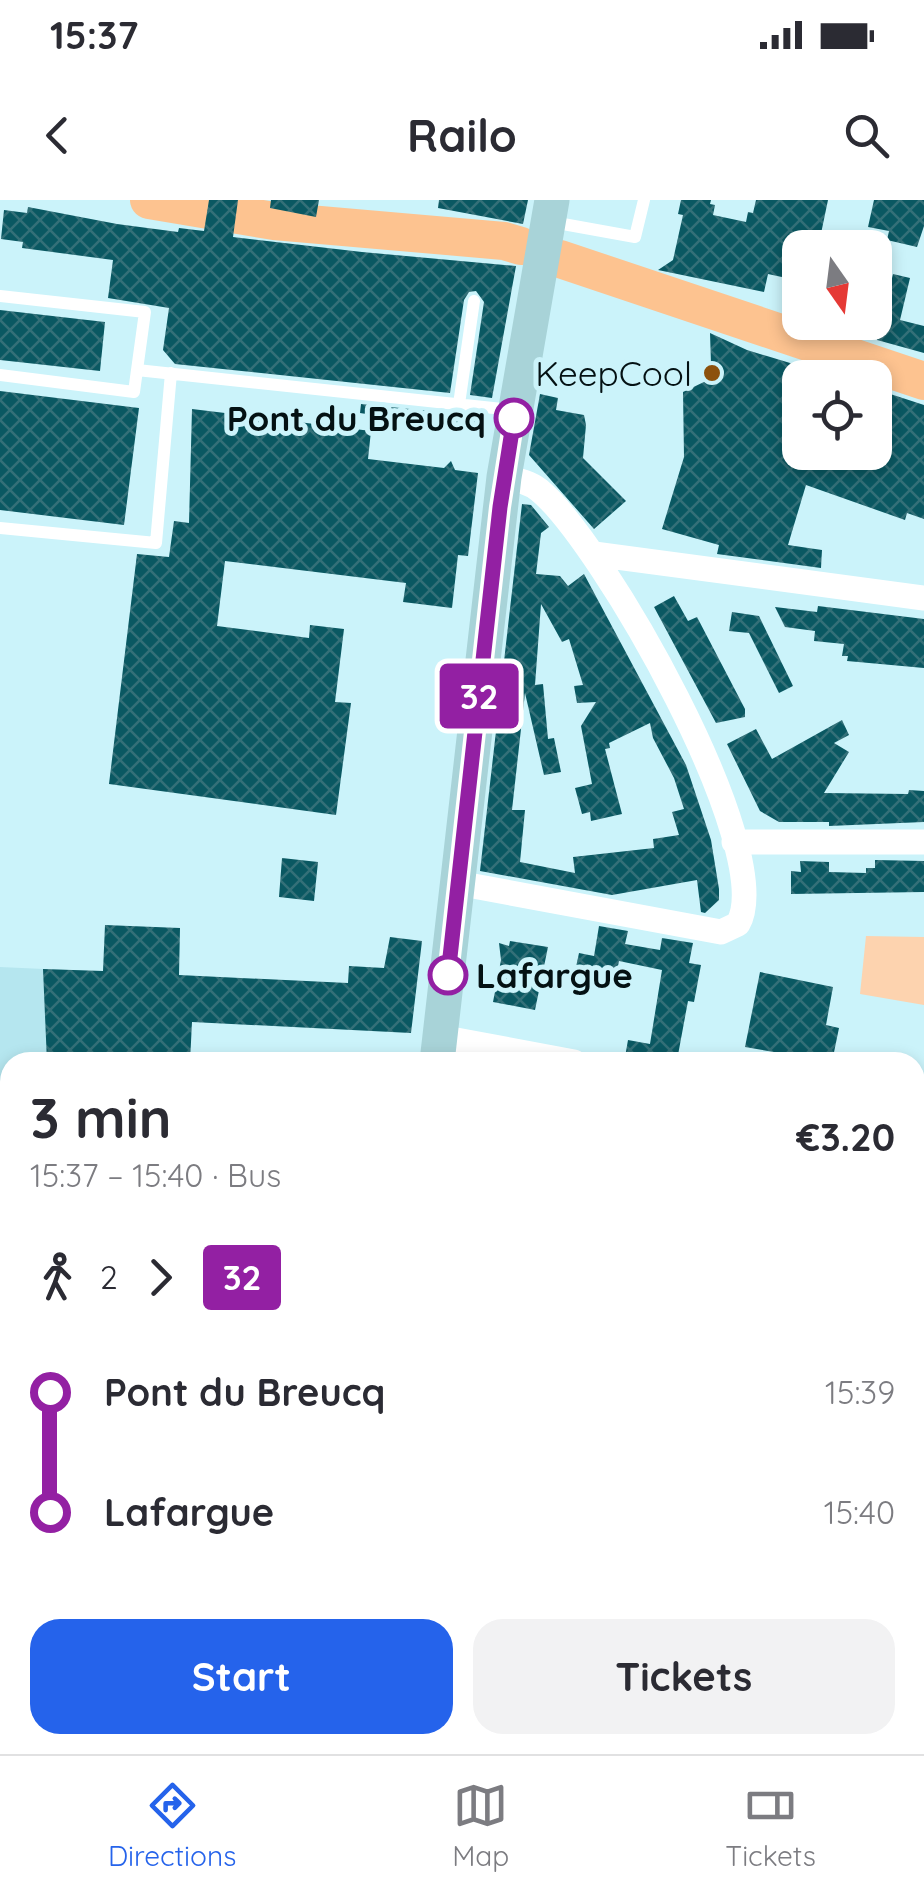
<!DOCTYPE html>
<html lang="en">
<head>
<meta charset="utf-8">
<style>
	:root { --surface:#fff; --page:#f2f2f3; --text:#2b2b33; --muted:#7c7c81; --line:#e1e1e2; --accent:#2563eb }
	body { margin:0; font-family:Quicksand,sans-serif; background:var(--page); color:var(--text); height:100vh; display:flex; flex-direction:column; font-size:38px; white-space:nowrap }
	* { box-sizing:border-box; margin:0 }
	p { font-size:32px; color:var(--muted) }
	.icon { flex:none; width:55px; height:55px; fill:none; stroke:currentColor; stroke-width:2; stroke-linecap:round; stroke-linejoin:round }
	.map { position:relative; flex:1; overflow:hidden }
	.sheet { position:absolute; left:0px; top:852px; width:925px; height:702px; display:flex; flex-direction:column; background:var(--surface); border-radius:30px 30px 0 0; box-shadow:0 5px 15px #0003 }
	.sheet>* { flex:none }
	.badge { padding:0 20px; border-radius:8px; font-size:35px; line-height:65px }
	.needle { width:65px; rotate:166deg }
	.fabs { position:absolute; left:782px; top:30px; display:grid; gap:20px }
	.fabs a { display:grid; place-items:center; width:110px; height:110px; border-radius:20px; background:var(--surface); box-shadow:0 5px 15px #0003; font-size:50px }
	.map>.badge { position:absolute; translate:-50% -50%; box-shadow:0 0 0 5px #fff }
	.legs { display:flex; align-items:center; gap:15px; height:110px; padding:0 30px; font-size:32px }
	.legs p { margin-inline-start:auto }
	.headline { display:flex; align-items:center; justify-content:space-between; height:170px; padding:0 30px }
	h1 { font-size:55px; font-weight:700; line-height:75px }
	.action { display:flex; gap:20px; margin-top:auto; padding:20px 30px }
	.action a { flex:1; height:115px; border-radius:30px; background:var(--accent); color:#fff; font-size:40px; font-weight:700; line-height:115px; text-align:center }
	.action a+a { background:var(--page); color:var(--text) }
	ul { padding:0 30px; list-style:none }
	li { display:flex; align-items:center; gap:35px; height:120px; font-size:38px }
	li i { display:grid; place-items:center; width:15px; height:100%; margin:0 12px; background:currentColor }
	li i::after { content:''; width:25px; height:25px; margin:-12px; border:8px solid; border-radius:50%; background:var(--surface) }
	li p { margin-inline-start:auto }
	li:first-child i { background:linear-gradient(#0000 50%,currentColor 0) }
	li:last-child i { background:linear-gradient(currentColor 50%,#0000 0) }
	.status { display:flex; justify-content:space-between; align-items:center; height:70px; padding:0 50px; background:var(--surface); direction:ltr }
	.status svg { height:28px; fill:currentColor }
	header { display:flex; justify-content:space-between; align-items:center; height:130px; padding:0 30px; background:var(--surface); font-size:45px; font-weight:700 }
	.menu { display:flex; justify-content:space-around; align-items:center; height:140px; border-top:2px solid var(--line); background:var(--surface); font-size:28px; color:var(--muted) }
	.menu a { display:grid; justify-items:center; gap:5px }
	.menu .current { color:var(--accent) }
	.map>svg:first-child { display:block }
	.built { fill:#b5e6ef }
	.industrial { fill:url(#industrial-furrows) }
	.green { fill:#fdd3af }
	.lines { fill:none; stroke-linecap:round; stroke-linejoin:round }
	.river { stroke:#fdc390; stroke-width:38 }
	.building { fill:url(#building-cross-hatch); fill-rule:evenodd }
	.lane { stroke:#fff; stroke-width:12 }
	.street { stroke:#fff; stroke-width:25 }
	.secondary { stroke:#a8d3d8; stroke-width:35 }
	.line-1-casing { stroke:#fff; stroke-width:22 }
	.line-1 { stroke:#9320a3; stroke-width:15 }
	.poi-dot { fill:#8c510c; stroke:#cbf3fa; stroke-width:4 }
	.stop-1-dot { fill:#fff; stroke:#9320a3; stroke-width:5 }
	.labels { text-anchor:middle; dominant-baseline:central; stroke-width:10; stroke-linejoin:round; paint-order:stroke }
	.poi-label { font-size:35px; fill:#041113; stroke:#cbf3fa; text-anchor:end }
	.stop-label { font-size:35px; font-weight:bold; fill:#041113; stroke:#cbf3fa; text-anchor:end }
</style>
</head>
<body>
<div class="status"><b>15:37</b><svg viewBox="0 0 49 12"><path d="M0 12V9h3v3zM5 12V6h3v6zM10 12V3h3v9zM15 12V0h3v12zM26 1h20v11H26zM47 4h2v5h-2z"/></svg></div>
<header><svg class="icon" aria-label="back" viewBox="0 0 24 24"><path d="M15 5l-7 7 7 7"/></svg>Railo<svg class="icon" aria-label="search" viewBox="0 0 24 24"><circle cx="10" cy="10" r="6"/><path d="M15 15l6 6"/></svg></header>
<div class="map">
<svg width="924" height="1554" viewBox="0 0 924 1554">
	<defs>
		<pattern id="industrial-furrows" width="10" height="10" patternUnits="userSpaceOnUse" patternTransform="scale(2.5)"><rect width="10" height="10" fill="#b5e6ef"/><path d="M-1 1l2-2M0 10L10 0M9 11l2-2" fill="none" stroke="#9ac4cc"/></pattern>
		<pattern id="building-cross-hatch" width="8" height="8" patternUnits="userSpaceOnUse" patternTransform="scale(2.5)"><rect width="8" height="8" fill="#0a5862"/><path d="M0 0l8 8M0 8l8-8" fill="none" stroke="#347078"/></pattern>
	</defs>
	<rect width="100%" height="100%" fill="#cbf3fa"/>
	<!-- built -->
	<path class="built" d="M0,767L131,773L130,862H10V1015H0Z"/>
	<!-- industrial -->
	<path class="industrial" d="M915,966L924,968V1554H373L374,1545H915Z"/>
	<!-- green -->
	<path class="green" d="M866,736L924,737V805L860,794Z
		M924,1052V1554H825L827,1545H915V1098Z"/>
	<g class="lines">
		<!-- river -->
		<path class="river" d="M149,0L274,21L504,41L521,46
			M560,59L924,181"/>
	</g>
	<!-- building -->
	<path class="building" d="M209,0H238L233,37L362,52L516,66L492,198L470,195L484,102L476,91L469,92L464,100L450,193L175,164L163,150L169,108L108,98L113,60L22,48L23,42L1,39L4,10L27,13L28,7L117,24L178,32L179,28L204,31Z
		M271,0H319L316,17L270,8Z
		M439,0H528L523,24L438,8Z
		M681,0H711L710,4L715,5L713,15L746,22L748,12L753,13L756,0H828L818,48H800V81L768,74L764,92L658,70L673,60L683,15L678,14Z
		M874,0H924V26L917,47L887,40L889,31L868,27Z
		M893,74L910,78L900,120L924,126V153L877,140Z
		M0,110L105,122L100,171L0,160Z
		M710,133L747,150L800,166V252H875V189L924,205V319L907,313L905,320L806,285L788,345L822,350L821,368L717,354L719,345L662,329L684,257L683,192L706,181L711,164Z
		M0,191L139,208L124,325L0,310Z
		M540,194L558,198L556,210L584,215L586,225L583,258L626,301L594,329L529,255Z
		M361,204L488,217L476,229L443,226L360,213Z
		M192,209L371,231L368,259L444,268L451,261L455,270L478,273L468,356L458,355L452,408L403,402L406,383L225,361L217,426L309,438L310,425L344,429L335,502L351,503L336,615L109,584L137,354L169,357L174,321L189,323Z
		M522,304L531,305L549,327L541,333L536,374L560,376L568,386L584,374L686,565L711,640L719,689V700L705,713L701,712L697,680L612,695L480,671ZM541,404L562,442L569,439L583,485L574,486L577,503L596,502L581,526L592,584L575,588L582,614L590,612L591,621L622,614L605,549L610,548L609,543L650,523L653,538L674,578L684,609L672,612L679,635L653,639L654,648L573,657L575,673L520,662L525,610H512L525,493L544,575L561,572L554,538L548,539L543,484L535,485Z
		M674,396L688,421L697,417L745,509V517L716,523L654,407Z
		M818,406L924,419V468L847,461L848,456H842L844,444L814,441L815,431L785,427L775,407L817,412Z
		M732,412L759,416L793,486L779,493L749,433L729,431Z
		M842,520L849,535L834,543L849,552L824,593L908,594L909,590L924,591V622L829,626V622H779L760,611L727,544L756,529L772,559Z
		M282,658L318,662L314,701L279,697Z
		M875,660L924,661V692L791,694V671L801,672L800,661L829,662V672L866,673V668H875Z
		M105,725L180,728L179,775L348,783L349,766L384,768L390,737L422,741L411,833L192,822L190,862H47L43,769L103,771Z
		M599,726L628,731L625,744L660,750L662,738L693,743L689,763L701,765L694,802L688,801L678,855L664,852L662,862L625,857L628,840L650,844L662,770L619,761L617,771L608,769L605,782L574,776L579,753L594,756Z
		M510,741L548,747L535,810L493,802L501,760L499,743L509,746Z
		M760,772L833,787L826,825L839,828L832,862L745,847Z"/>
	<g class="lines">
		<!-- lane -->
		<path class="lane" d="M552,22L635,37L644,0
			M0,96L145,112L137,170L513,210
			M0,175L134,192L137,170
			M459,204L474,101
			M0,328L156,343L171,173"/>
		<!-- street -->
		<path class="street" d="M594,354L924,398
			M734,642H924
			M457,683L721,732L738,724C779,651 601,340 539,290C529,282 517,280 504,277
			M440,837L574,862
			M915,927L924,928
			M0,1037H10
			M0,1244H10
			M0,1399L10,1398"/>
		<!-- secondary -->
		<path class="secondary" d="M437,862L504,277L552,0
			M347,1554L348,1545"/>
	</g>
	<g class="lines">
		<!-- line-1 casing -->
		<g class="line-1-casing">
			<path id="line-1" d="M448,775L500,307L514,218"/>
		</g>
		<!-- line-1 -->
		<use href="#line-1" class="line-1"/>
	</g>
	<!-- markers -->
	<circle class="poi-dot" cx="712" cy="173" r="10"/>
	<g class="stop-1-dot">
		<circle cx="514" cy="218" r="18"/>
		<circle cx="448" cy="775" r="18"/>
	</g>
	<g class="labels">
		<!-- poi labels -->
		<g class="poi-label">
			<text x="692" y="173">KeepCool</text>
		</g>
		<!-- stop labels -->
		<g class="stop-label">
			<text x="486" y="218">Pont du Breucq</text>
			<text x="476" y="775" text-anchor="start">Lafargue</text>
		</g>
	</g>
</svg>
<div class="fabs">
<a><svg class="needle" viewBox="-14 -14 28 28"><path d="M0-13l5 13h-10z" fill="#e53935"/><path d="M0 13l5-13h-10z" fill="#7c7c81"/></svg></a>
<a><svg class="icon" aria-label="locate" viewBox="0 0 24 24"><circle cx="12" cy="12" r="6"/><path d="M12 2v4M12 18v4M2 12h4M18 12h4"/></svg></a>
</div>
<b class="badge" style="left:479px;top:496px;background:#9320a3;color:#fff">32</b>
<section class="sheet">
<div class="headline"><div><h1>3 min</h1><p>15:37 – 15:40 · Bus</p></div><b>€3.20</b></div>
<div class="legs"><svg class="icon" aria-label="walk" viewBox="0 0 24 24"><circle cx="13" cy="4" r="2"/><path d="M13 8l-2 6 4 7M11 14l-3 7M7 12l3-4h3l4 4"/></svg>2<svg class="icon" aria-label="forward" viewBox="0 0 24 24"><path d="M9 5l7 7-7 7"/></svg><b class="badge" style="background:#9320a3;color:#fff">32</b></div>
<ul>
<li><i style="color:#9320a3"></i><b>Pont du Breucq</b><p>15:39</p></li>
<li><i style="color:#9320a3"></i><b>Lafargue</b><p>15:40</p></li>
</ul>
<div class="action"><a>Start</a><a>Tickets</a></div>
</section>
</div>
<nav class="menu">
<a class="current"><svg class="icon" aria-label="directions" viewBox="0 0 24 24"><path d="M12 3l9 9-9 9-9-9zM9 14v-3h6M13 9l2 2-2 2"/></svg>Directions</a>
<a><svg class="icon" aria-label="map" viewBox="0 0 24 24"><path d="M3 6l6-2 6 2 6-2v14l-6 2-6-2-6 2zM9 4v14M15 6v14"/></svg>Map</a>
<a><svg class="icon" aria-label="tickets" viewBox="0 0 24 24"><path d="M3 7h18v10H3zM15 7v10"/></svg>Tickets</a>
</nav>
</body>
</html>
